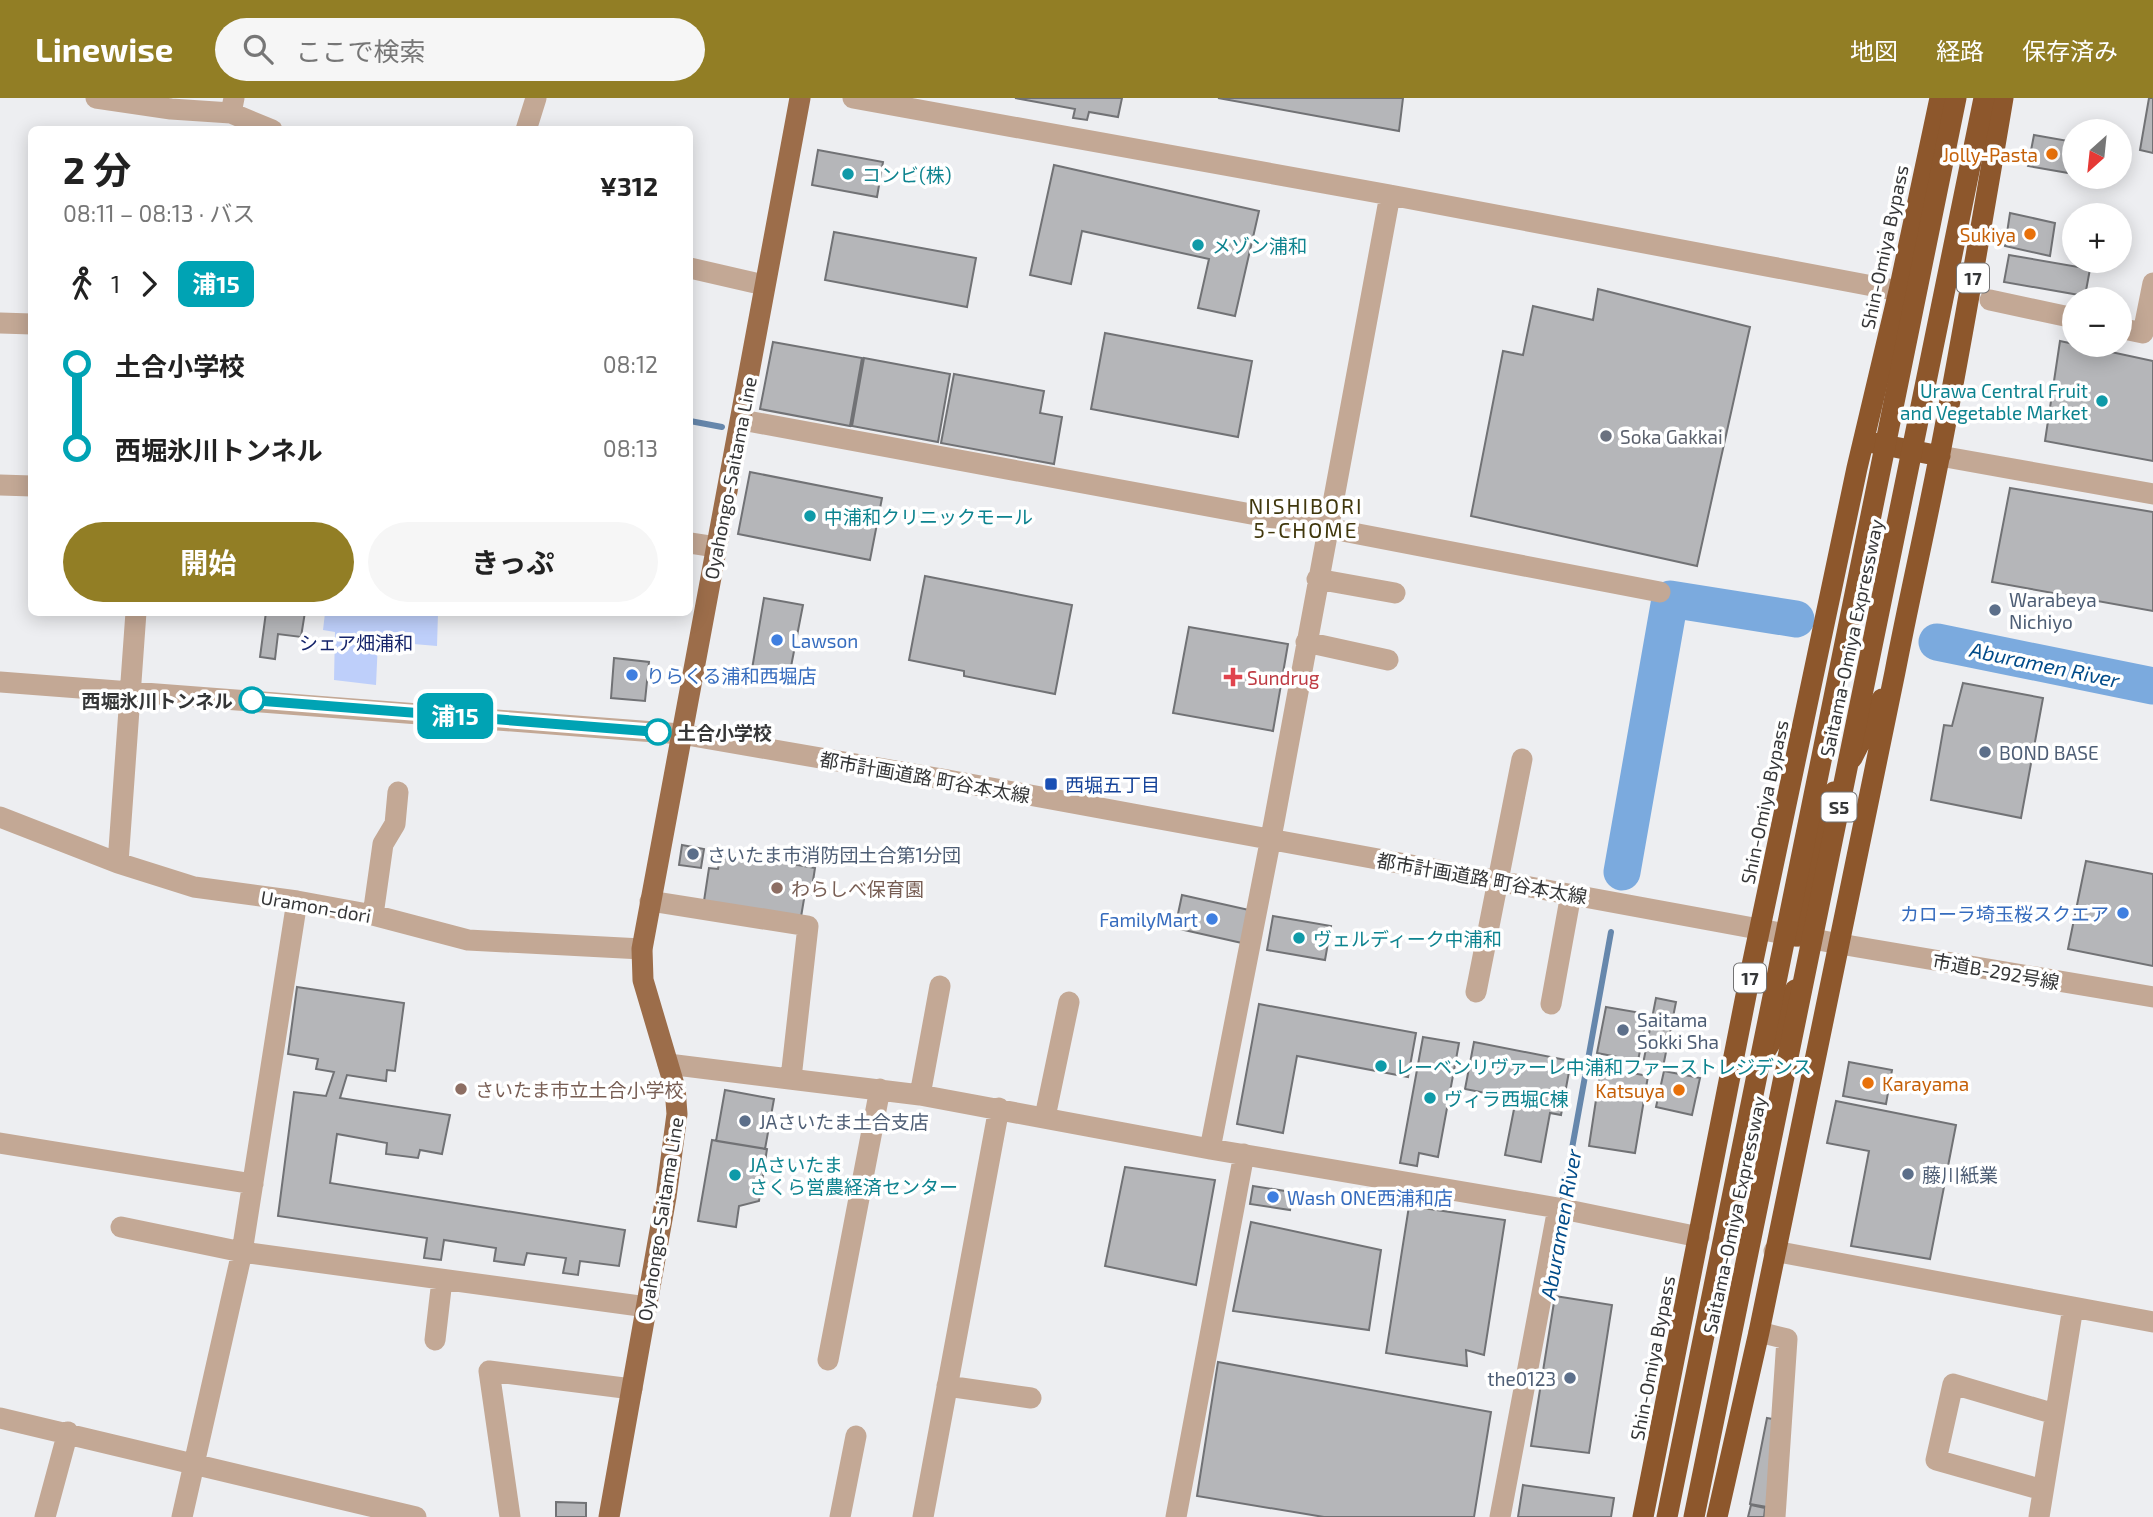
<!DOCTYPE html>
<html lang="ja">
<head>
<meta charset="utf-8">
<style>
	:root { --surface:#fff; --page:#f6f6f6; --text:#222; --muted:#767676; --accent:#927e25 }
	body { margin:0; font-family:"Exo 2","Noto Sans JP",sans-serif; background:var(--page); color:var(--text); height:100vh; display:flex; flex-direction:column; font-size:26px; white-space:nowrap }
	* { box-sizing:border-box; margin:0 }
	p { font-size:23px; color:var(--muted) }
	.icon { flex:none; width:38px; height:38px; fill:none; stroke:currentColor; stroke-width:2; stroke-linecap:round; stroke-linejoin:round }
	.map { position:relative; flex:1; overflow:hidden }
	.sheet { position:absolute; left:28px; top:28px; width:665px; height:490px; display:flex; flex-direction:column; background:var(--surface); border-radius:10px; box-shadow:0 4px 18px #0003 }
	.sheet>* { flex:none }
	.badge { padding:0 14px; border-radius:10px; font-size:24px; line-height:46px }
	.needle { width:46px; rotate:207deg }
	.fabs { position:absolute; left:2062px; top:21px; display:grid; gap:14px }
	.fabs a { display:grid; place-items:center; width:70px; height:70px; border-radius:50%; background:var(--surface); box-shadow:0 4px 18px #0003; font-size:35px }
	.map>.badge { position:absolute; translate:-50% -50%; box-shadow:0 0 0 4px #fff }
	.legs { display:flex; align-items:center; gap:10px; height:77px; padding:0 35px; font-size:23px }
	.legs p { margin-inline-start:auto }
	.summary { display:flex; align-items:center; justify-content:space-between; height:119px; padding:0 35px }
	h1 { font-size:38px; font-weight:700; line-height:52px }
	.primary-button { display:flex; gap:14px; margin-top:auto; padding:14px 35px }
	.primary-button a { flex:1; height:80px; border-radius:42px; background:var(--accent); color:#fff; font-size:28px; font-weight:700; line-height:80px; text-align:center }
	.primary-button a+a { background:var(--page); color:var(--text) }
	ul { padding:0 35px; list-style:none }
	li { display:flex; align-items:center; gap:24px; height:84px; font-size:26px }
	li i { display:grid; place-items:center; width:10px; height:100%; margin:0 9px; background:currentColor }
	li i::after { content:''; width:18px; height:18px; margin:-9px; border:5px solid; border-radius:50%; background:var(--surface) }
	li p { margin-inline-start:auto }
	li:first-child i { background:linear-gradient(#0000 50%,currentColor 0) }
	li:last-child i { background:linear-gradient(currentColor 50%,#0000 0) }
	header { display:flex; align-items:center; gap:42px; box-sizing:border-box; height:98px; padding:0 35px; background:var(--accent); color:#fff }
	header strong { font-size:33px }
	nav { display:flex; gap:38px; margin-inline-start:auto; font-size:24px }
	.search { width:490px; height:63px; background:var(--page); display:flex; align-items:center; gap:18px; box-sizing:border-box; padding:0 24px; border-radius:38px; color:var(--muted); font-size:26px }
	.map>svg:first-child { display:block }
	.green { fill:#becffa }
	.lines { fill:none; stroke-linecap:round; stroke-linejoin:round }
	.stream { stroke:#6687ac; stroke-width:6 }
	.river { stroke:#7baade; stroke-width:37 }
	.building { fill:#b5b6b9; stroke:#717275; stroke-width:2 }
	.minor { stroke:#c3a895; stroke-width:21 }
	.major { stroke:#9c6d4a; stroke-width:21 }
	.highway { stroke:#8d572c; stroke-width:21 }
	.highway-bridge { stroke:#8d572c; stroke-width:21 }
	.line-1-casing { stroke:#fff; stroke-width:16 }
	.line-1 { stroke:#00a3b4; stroke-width:10 }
	.food-dot { fill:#e8710a; stroke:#fff; stroke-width:2.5 }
	.culture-dot { fill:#0f9aa8; stroke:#fff; stroke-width:2.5 }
	.worship-dot { fill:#6b7280; stroke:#fff; stroke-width:2.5 }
	.service-dot { fill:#5c6f8a; stroke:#fff; stroke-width:2.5 }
	.shop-dot { fill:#3f7fe0; stroke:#fff; stroke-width:2.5 }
	.health-dot { fill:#e0444e; stroke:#fff; stroke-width:2.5 }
	.stop-1-dot { fill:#fff; stroke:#00a3b4; stroke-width:3.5 }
	.transit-dot { fill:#1a4fb4; stroke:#fff; stroke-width:2.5 }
	.education-dot { fill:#8d6e63; stroke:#fff; stroke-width:2.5 }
	.labels { text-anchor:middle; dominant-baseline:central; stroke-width:7; stroke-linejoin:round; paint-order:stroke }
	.shield { fill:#fff; stroke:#727273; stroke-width:2 }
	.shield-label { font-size:18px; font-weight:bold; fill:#353637 }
	.food-label { font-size:19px; fill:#c56008; stroke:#fff; text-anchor:end }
	.culture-label { font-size:19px; fill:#0d838f; stroke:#fff; text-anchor:start }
	.street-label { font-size:19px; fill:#353637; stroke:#fff }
	.worship-label { font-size:19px; fill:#5b616d; stroke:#fff; text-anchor:start }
	.service-label { font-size:19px; fill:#4e5e75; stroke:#fff; text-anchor:start }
	.shop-label { font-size:19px; fill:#366cbe; stroke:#fff; text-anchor:start }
	.park-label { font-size:19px; fill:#15246a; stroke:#fff }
	.health-label { font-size:19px; fill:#be3a42; stroke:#fff; text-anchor:start }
	.stop-label { font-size:19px; font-weight:bold; fill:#353637; stroke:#fff; text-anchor:end }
	.transit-label { font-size:19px; fill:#164399; stroke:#fff; text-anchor:start }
	.education-label { font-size:19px; fill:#785e54; stroke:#fff; text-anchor:start }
	.neighbourhood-label { font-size:21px; letter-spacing:2px; fill:#40370c; stroke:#fff }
	.water-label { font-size:21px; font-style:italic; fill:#004b89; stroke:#fff }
</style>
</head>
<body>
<header>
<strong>Linewise</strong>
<div class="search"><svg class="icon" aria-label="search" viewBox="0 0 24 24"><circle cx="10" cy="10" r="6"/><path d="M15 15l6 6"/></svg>ここで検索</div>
<nav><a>地図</a><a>経路</a><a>保存済み</a></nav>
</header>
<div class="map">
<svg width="2153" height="1419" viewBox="0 0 2153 1419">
	<rect width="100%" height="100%" fill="#edeef1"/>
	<!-- green -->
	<path class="green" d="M325,515H438L437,548L378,543L376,587L334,582L335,534L323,532Z"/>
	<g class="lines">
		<!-- stream -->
		<path class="stream" d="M690,323L722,329
			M1661,507L1669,509
			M1562,1106L1611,834"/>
		<!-- river -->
		<path class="river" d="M1937,544L2153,588
			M1622,774L1670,501L1796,521"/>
	</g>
	<!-- building -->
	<path class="building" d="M1015,0H1122L1118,19L1089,14L1087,22L1073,20L1075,11Z
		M1218,0H1403L1399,33Z
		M2149,0H2153V55L2140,52Z
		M2034,37L2074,44V76L2028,68Z
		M818,52L883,64L877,99L812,87Z
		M1054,67L1259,113L1235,218L1198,210L1209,161L1082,133L1071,186L1030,177Z
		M2010,115L2055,125L2050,158L2005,148Z
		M834,134L976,160L967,209L825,182Z
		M2009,157L2090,171L2085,198L2004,184Z
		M1598,191L1750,229L1697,468L1471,418L1503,253L1523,257L1533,208L1593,222Z
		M1105,235L1252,263L1238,339L1091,311Z
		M2060,243L2153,263V363L2045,343Z
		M773,244L862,260L850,328L760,311Z
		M864,260L950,276L938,344L852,328Z
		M954,276L1044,293L1040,315L1062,319L1054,366L941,345Z
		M750,374L882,400L870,462L738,436Z
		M2010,390L2153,414V513L1992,484Z
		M925,478L1072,507L1055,596L964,578V573L909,562Z
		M764,500L803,507L788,584L751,577Z
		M266,514H305L301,539L278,536L275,561L260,559Z
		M1189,529L1288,546L1273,633L1173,615Z
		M614,560L649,564L645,603L611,600Z
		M1963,585L2043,600L2021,720L1931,702L1944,627L1952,628Z
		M682,747L704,751L701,770L679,767Z
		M776,752L794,755L792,766L815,770L811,796L805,795L801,819L704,803L709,770L718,771L721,755L774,764Z
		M2086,763L2153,776V868L2068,851Z
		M1182,797L1249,812L1242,845L1175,830Z
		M1273,818L1331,828L1325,862L1267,852Z
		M297,889L404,905L395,973L387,972L386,983L347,977L340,1000L450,1017L442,1056L420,1052L418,1060L386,1056L387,1045L337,1036L330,1085L625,1132L619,1168L580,1163L578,1177L563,1175L566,1160L527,1155L524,1167L494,1163L496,1150L444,1142L441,1162L424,1160L427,1140L278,1118L294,994L326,998L334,974L316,971L318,961L288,956Z
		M1656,900L1676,904L1663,969L1643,966Z
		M1259,906L1416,935L1408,979L1297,958L1283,1035L1237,1026Z
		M1606,909L1647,916L1638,963L1597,955Z
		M1423,939L1459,945L1438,1059L1419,1055L1417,1068L1400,1065Z
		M1474,944L1571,963L1561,1017L1550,1015L1541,1064L1505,1057L1516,1001L1465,991Z
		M1849,964L1892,972L1886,1006L1843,998Z
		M1601,969L1648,978L1635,1055L1589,1048Z
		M1664,973L1700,980L1692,1017L1656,1009Z
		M725,992L774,1001L765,1051L716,1043Z
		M1836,1003L1956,1027L1930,1161L1851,1148L1869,1053L1827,1045Z
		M712,1042L767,1051L759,1103L739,1108L736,1129L698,1123Z
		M1125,1069L1215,1082L1196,1187L1105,1168Z
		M1253,1088L1292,1094L1290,1112L1250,1106Z
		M1409,1108L1505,1122L1484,1257L1466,1252L1467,1268L1386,1255Z
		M1251,1124L1381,1152L1369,1232L1233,1213Z
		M1555,1198L1612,1207L1589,1355L1531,1348Z
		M1218,1264L1491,1314L1474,1419H1324L1197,1398Z
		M1767,1320L1773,1321L1767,1409L1750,1406Z
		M1523,1387L1614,1400L1611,1419H1518Z
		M556,1404L586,1405V1419H556Z
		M1751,1407L1765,1410L1764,1419H1748Z"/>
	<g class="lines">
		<!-- minor -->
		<path class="minor" d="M96,0L171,11L231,15L234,0
			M853,0L1390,97L1899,193
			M231,15L272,32
			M526,32L536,0
			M690,170L764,187
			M1990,202L2074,220
			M0,225L32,226
			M2119,230L2143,235L2153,185
			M742,322L1327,430L1660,494
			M1940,358L2153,396
			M0,387L32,388
			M690,445L716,449
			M1317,481L1395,495
			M1306,544L1388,562
			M0,584L681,636L948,682L1840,846L2153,899
			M0,719L118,765L194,789L297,803L373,817L468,842L642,851
			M118,765L136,514
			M650,803L808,828L791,980
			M373,817L383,746L395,726L398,694
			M1476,894L1522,661
			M1551,906L1571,796
			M668,966L920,997L1210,1051L1558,1110L1699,1139
			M920,997L940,888
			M1045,1019L1069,904
			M0,1045L253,1086
			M1210,1051L1274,724L1390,97
			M121,1129L242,1154L647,1209
			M1774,1153L2153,1224
			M1759,1234L1787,1241L1775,1419
			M435,1242L442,1182
			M828,1262L880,991
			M947,1288L1031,1300
			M0,1320L416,1419
			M2043,1392L1936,1362L1953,1286L2055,1316
			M45,1419L68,1334
			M182,1419L242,1154L297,803
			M510,1419L489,1273L632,1291
			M840,1419L856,1338
			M923,1419L999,1010
			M1176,1419L1244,1056
			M1500,1419L1558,1110
			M2039,1419L2073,1209"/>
		<!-- major -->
		<path class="major" d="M609,1419L666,1099L677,1016L675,990L643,882L642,851L800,0"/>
		<!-- highway -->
		<path class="highway" d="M1869,344L1940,358
			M1852,660L1882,601
			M1796,838L1813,766L1834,694
			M1763,957L1787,917L1795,892
			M1643,1419L1750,877L1857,370L1899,193L1940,0
			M1717,1419L1759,1234L1895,574C1909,501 1926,428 1940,355C1963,237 1983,119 2003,0"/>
		<!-- highway-bridge -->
		<path class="highway-bridge" d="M1667,1419L1956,0
			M1694,1419L1984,0"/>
	</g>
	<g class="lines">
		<!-- line-1 casing -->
		<g class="line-1-casing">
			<path id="line-1" d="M252,602L658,634"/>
		</g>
		<!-- line-1 -->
		<use href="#line-1" class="line-1"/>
	</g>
	<!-- markers -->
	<g class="food-dot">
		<circle cx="2052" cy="56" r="7"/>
		<circle cx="2030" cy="136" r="7"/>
		<circle cx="1868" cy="985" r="7"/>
		<circle cx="1679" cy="992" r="7"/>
	</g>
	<g class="culture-dot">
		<circle cx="848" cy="76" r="7"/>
		<circle cx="1198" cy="147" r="7"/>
		<circle cx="2102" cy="303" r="7"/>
		<circle cx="810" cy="418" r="7"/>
		<circle cx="1299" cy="840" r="7"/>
		<circle cx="1381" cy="968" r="7"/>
		<circle cx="1430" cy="1000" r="7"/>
		<circle cx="735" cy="1077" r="7"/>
	</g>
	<circle class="worship-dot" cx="1606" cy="338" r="7"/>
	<g class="service-dot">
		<circle cx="1995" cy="512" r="7"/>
		<circle cx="1985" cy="654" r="7"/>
		<circle cx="693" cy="756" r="7"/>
		<circle cx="1623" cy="932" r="7"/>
		<circle cx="745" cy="1023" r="7"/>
		<circle cx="1908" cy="1076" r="7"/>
		<circle cx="1570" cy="1280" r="7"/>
	</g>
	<g class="shop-dot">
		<circle cx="777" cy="542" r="7"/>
		<circle cx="632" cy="577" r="7"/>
		<circle cx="2123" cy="815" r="7"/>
		<circle cx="1212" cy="821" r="7"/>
		<circle cx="1273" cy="1099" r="7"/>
	</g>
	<path class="health-dot" d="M1229.5 568.5h7v7h7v7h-7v7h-7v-7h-7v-7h7z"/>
	<g class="stop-1-dot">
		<circle cx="252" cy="602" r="12"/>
		<circle cx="658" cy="634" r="12"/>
	</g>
	<rect class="transit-dot" x="1044" y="679" width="14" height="14" rx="3.5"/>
	<g class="education-dot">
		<circle cx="777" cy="790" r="7"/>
		<circle cx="461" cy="991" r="7"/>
	</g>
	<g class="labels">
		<!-- shield labels -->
		<g class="shield">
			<rect x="1957" y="165.5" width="32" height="29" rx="5"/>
			<rect x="1821.5" y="694.5" width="35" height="29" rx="5"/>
			<rect x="1734" y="865.5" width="32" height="29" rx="5"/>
		</g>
		<g class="shield-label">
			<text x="1973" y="180">17</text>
			<text x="1839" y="709">S5</text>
			<text x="1750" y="880">17</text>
		</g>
		<!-- food labels -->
		<g class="food-label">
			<text x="2038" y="56">Jolly-Pasta</text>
			<text x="2016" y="136">Sukiya</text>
			<text x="1882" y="985" text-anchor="start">Karayama</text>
			<text x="1665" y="992">Katsuya</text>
		</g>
		<!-- culture labels -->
		<g class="culture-label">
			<text x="862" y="76">コンビ(株)</text>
			<text x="1212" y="147">メゾン浦和</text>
			<text x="2088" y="292" text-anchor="end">Urawa Central Fruit<tspan x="2088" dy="22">and Vegetable Market</tspan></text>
			<text x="824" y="418">中浦和クリニックモール</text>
			<text x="1313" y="840">ヴェルディーク中浦和</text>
			<text x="1395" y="968">レーベンリヴァーレ中浦和ファーストレジデンス</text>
			<text x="1444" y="1000">ヴィラ西堀C棟</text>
			<text x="749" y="1066">JAさいたま<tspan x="749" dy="22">さくら営農経済センター</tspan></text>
		</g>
		<!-- street labels -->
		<g class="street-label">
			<text transform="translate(1884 149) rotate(-78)">Shin-Omiya Bypass</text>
			<text transform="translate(730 380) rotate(-79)">Oyahongo-Saitama Line</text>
			<text transform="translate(1851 540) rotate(-78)">Saitama-Omiya Expressway</text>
			<text transform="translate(925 679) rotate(10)">都市計画道路 町谷本太線</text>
			<text transform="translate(1764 704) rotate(-78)">Shin-Omiya Bypass</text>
			<text transform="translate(1482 780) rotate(10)">都市計画道路 町谷本太線</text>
			<text transform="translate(316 808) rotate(10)">Uramon-dori</text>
			<text transform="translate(1996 873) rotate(10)">市道B-292号線</text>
			<text transform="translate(1734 1117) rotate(-78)">Saitama-Omiya Expressway</text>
			<text transform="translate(660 1121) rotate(-81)">Oyahongo-Saitama Line</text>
			<text transform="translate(1652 1260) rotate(-79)">Shin-Omiya Bypass</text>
		</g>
		<!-- worship labels -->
		<g class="worship-label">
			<text x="1620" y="338">Soka Gakkai</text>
		</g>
		<!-- service labels -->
		<g class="service-label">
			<text x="2009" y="501">Warabeya<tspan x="2009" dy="22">Nichiyo</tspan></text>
			<text x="1999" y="654">BOND BASE</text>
			<text x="707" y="756">さいたま市消防団土合第1分団</text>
			<text x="1637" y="921">Saitama<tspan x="1637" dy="22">Sokki Sha</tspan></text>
			<text x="759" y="1023">JAさいたま土合支店</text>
			<text x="1922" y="1076">藤川紙業</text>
			<text x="1556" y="1280" text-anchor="end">the0123</text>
		</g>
		<!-- shop labels -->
		<g class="shop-label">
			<text x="791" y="542">Lawson</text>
			<text x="646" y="577">りらくる浦和西堀店</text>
			<text x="2109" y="815" text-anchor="end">カローラ埼玉桜スクエア</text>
			<text x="1198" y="821" text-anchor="end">FamilyMart</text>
			<text x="1287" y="1099">Wash ONE西浦和店</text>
		</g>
		<!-- park labels -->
		<g class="park-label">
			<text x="356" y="544">シェア畑浦和</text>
		</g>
		<!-- health labels -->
		<g class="health-label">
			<text x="1247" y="579">Sundrug</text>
		</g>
		<!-- stop labels -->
		<g class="stop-label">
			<text x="233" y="602">西堀氷川トンネル</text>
			<text x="677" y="634" text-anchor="start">土合小学校</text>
		</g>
		<!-- transit labels -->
		<g class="transit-label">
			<text x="1065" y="686">西堀五丁目</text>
		</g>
		<!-- education labels -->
		<g class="education-label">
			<text x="791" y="790">わらしべ保育園</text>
			<text x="475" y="991">さいたま市立土合小学校</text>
		</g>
		<!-- neighbourhood labels -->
		<g class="neighbourhood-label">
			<text x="1306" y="407">NISHIBORI<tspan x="1306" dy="24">5-CHOME</tspan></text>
		</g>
		<!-- water labels -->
		<g class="water-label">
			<text transform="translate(2045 566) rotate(12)">Aburamen River</text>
			<text transform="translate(1560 1126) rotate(-80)">Aburamen River</text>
		</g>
	</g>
</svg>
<div class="fabs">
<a><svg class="needle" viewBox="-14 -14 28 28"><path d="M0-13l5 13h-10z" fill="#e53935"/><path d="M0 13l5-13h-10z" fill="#767676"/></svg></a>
<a>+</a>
<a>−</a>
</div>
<b class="badge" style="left:455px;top:618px;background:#00a3b4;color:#fff">浦15</b>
<section class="sheet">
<div class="summary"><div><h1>2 分</h1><p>08:11 – 08:13 · バス</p></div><b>¥312</b></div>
<div class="legs"><svg class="icon" aria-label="walk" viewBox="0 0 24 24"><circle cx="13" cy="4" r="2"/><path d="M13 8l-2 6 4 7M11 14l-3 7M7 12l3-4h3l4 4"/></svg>1<svg class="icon" aria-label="forward" viewBox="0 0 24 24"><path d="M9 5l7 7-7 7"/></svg><b class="badge" style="background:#00a3b4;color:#fff">浦15</b></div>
<ul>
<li><i style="color:#00a3b4"></i><b>土合小学校</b><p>08:12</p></li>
<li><i style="color:#00a3b4"></i><b>西堀氷川トンネル</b><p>08:13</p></li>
</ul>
<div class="primary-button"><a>開始</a><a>きっぷ</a></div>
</section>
</div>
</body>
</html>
